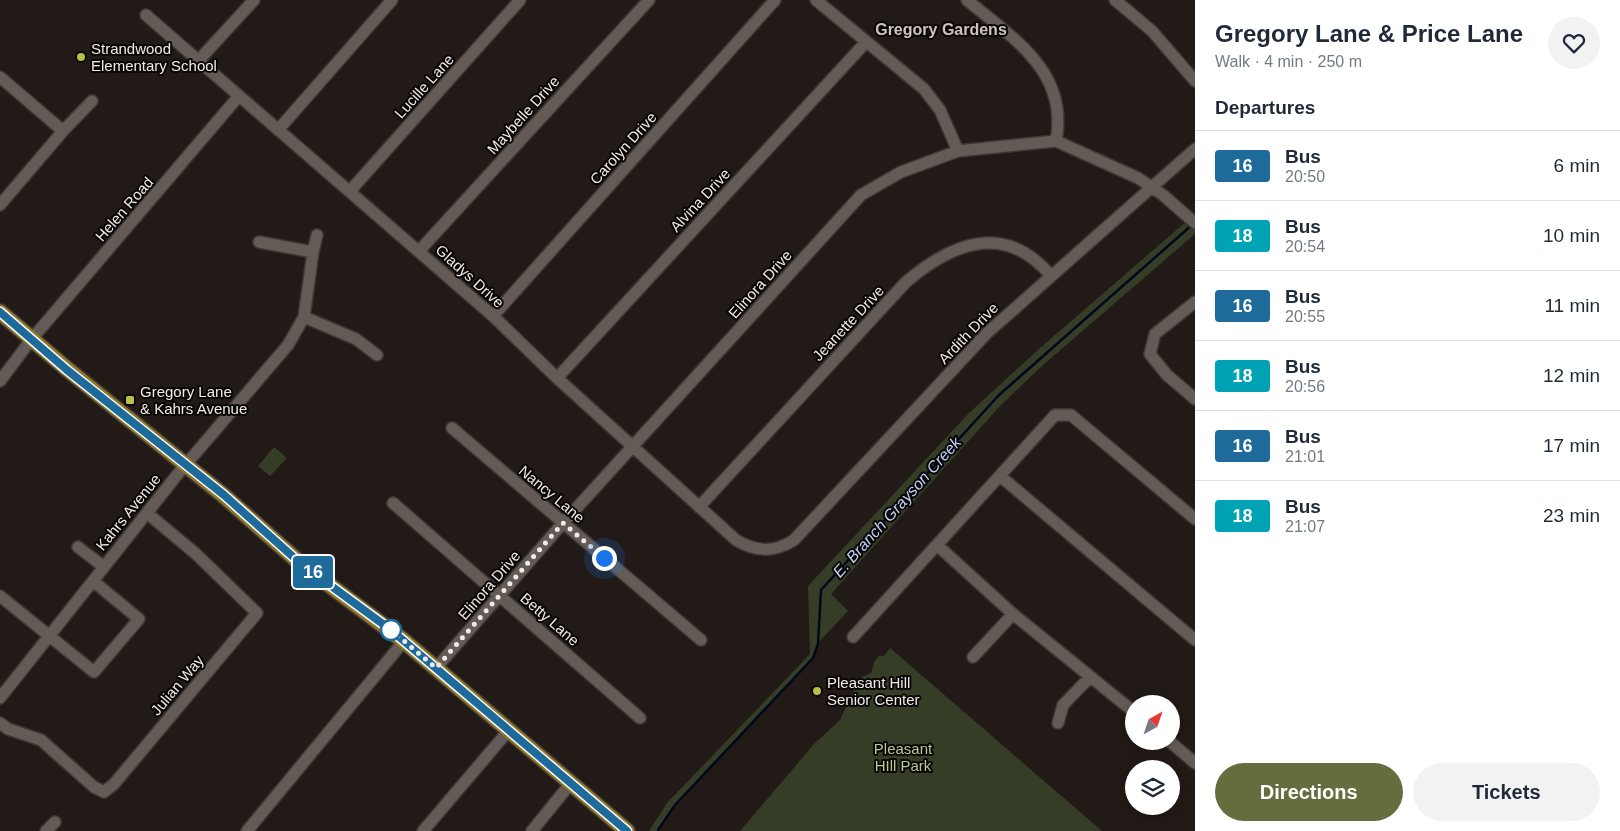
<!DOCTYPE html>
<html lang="en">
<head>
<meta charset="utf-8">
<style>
	:root { --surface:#fff; --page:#f2f2f3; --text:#1f2937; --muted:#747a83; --line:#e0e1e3; --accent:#646d3e }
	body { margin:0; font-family:Arial,sans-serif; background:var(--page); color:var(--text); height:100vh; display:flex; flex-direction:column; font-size:19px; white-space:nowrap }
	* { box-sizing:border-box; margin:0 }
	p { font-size:16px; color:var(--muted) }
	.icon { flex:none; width:28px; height:28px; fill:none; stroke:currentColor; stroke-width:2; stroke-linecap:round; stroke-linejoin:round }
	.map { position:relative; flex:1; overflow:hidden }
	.panel { display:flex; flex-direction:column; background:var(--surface); width:425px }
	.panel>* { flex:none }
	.badge { padding:0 10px; border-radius:4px; font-size:18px; line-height:32px }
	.needle { width:32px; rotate:40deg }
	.tools { position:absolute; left:1125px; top:695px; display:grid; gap:10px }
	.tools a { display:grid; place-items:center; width:55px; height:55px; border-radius:50%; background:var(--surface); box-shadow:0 2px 12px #0003; font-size:25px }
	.you { position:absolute; width:25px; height:25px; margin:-12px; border:4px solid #fff; border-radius:50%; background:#1a73e8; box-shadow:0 0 0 8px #1a73e833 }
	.map>.badge { position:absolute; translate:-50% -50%; box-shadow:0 0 0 2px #fff }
	h2 { padding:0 20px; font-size:19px; line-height:45px }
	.round { display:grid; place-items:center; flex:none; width:52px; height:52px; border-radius:26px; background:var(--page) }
	.headline { display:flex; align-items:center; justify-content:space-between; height:85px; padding:0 20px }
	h1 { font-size:24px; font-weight:800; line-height:38px }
	.cta { display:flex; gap:10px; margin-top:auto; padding:10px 20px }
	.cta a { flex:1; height:58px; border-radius:30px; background:var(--accent); color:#fff; font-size:20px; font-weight:800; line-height:58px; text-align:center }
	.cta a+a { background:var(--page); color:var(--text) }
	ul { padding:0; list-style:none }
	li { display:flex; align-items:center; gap:15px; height:70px; padding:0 20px; border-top:1px solid var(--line) }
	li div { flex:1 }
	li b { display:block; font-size:19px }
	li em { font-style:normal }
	li .badge { min-width:55px; font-weight:700; text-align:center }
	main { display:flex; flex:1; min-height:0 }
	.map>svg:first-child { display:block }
	.green { fill:#363d27 }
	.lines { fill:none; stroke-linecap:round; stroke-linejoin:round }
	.stream { stroke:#02081c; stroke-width:2.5 }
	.minor-casing { stroke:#3d3835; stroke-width:14 }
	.major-casing { stroke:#3d3835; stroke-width:18 }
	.minor { stroke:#645b56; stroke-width:11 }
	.major { stroke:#927725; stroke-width:15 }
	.line-casing { stroke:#fff; stroke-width:11 }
	.line { stroke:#1e6b9b; stroke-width:8 }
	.walk { stroke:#f0ebe8; stroke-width:5; stroke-dasharray:0 9 }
	.poi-dot { fill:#b9c046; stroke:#090605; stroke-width:2 }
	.stop-dot { fill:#fff; stroke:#1e6b9b; stroke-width:2.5 }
	.labels { text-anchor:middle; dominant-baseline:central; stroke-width:4; stroke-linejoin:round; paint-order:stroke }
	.poi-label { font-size:15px; fill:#f0ebe8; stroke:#090605; text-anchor:start }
	.street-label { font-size:15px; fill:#f0ebe8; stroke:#090605 }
	.park-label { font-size:15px; fill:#b8cb95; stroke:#090605 }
	.neighbourhood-label { font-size:16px; font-weight:bold; fill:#cec4be; stroke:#090605 }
	.water-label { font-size:16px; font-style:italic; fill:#bdd2fa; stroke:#090605 }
</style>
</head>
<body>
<main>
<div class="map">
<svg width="1195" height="831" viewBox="0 0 1195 831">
	<rect width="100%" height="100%" fill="#211a16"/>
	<!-- green -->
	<path class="green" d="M1195,214V234L1043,365L1000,406L831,594L848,611L818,643L813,658L675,805L658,831H649L667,803L810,654L808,586L969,413L1040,348Z
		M274,447L287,458L270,476L258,466Z
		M890,648L1102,831H740L814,744L840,720L855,687L862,677L871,673L874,662L879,656H884Z"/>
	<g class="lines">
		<!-- stream -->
		<path class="stream" d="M658,830L675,805L813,658L818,644L821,590L999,395L1193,224"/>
		<!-- minor casing -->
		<g class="minor-casing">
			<path id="minor" d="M816,0L924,89L940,110L958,151
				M967,0C1014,39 1069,72 1056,141
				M1115,0L1152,31L1195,81
				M146,15L493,316L557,378L736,540C756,552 774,553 794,540L987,333L1195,149
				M199,60L254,0
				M0,77L63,131
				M278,130L392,0
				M350,191L520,0
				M0,205L63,131L92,101
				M259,242L313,252
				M419,251L649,0
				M1195,302L1155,334L1150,354L1167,375L1195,399
				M493,316L775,0
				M304,317L356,339L377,355
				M557,378L866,42
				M0,381L31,340L238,97
				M452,428L701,640
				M1000,476L1195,640
				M393,503L640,718
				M699,507L906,282C952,243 1005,221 1051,276
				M937,545L1013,614L1134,712
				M78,547L104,567
				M0,596L94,672L139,619L93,581
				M853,637L1055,415H1071L1195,519
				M973,657L1013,614
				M436,668L563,523L861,195L901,172L958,151L1056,141L1138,178L1163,195L1195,223
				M0,698L177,475L288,345L304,317L313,252L317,235
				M0,723L8,729L41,740L94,787L104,792L114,784L257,613L195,553L147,513
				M1058,723L1063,705L1090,677
				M1169,741L1195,763
				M46,831L55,822
				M247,831L404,641
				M423,831L509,730
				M532,831L570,784"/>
		</g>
		<!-- major casing -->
		<g class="major-casing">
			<path id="major" d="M0,312L67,369L223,495L300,563L404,641L627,831"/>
		</g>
		<!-- minor -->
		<use href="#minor" class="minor"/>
		<!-- major -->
		<use href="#major" class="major"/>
	</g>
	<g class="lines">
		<!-- line casing -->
		<g class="line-casing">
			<path id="line" d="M0,312L67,370L224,495L300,563L391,630L627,831"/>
		</g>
		<!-- line -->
		<use href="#line" class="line"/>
		<!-- walk -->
		<path class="walk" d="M391,630L436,668L563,523L604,558"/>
	</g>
	<!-- markers -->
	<g class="poi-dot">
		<circle cx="81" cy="57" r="5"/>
		<rect x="125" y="395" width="10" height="10" rx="2.5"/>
		<circle cx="817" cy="691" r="5"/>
	</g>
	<circle class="stop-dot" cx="391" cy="630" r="10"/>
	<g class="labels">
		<!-- poi labels -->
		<g class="poi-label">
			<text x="91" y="48">Strandwood<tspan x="91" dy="17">Elementary School</tspan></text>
			<text x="140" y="391">Gregory Lane<tspan x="140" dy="17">&amp; Kahrs Avenue</tspan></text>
			<text x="827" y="682">Pleasant Hill<tspan x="827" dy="17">Senior Center</tspan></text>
		</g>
		<!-- street labels -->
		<g class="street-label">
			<text transform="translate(424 86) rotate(-48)">Lucille Lane</text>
			<text transform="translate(523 115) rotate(-48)">Maybelle Drive</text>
			<text transform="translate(623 148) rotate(-48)">Carolyn Drive</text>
			<text transform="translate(700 200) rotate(-47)">Alvina Drive</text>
			<text transform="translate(124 209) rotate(-49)">Helen Road</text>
			<text transform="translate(470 276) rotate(42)">Gladys Drive</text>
			<text transform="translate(760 284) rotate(-48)">Elinora Drive</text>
			<text transform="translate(848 323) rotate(-47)">Jeanette Drive</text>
			<text transform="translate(968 333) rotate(-46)">Ardith Drive</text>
			<text transform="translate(552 494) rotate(40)">Nancy Lane</text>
			<text transform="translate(128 512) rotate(-51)">Kahrs Avenue</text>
			<text transform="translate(489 585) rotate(-49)">Elinora Drive</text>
			<text transform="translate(550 619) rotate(41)">Betty Lane</text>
			<text transform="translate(177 685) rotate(-50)">Julian Way</text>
		</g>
		<!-- park labels -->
		<g class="park-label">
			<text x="903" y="748">Pleasant<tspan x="903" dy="17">HIll Park</tspan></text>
		</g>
		<!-- neighbourhood labels -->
		<g class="neighbourhood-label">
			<text x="941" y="29">Gregory Gardens</text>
		</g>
		<!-- water labels -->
		<g class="water-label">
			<text transform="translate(897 507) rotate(-48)">E. Branch Grayson Creek</text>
		</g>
	</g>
</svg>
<div class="tools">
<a><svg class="needle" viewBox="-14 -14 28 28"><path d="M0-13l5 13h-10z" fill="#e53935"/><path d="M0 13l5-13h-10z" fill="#747a83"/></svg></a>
<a><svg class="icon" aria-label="layers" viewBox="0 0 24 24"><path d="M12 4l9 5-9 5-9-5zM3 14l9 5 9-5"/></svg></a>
</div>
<div class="you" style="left:604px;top:558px"></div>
<b class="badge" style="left:313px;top:572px;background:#1e6b9b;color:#fff">16</b>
</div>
<section class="panel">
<div class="headline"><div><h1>Gregory Lane &amp; Price Lane</h1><p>Walk · 4 min · 250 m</p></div><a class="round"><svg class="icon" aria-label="heart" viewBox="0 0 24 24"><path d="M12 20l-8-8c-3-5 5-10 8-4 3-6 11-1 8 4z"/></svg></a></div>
<h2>Departures</h2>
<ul>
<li><span class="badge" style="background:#1e6b9b;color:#fff">16</span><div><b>Bus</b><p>20:50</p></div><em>6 min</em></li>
<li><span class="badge" style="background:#00a3b4;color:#fff">18</span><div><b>Bus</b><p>20:54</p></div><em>10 min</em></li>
<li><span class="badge" style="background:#1e6b9b;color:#fff">16</span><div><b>Bus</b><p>20:55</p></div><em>11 min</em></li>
<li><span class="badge" style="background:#00a3b4;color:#fff">18</span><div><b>Bus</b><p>20:56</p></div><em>12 min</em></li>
<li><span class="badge" style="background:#1e6b9b;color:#fff">16</span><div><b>Bus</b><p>21:01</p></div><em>17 min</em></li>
<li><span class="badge" style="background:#00a3b4;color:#fff">18</span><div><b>Bus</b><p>21:07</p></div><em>23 min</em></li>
</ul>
<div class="cta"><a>Directions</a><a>Tickets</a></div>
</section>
</main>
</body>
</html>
